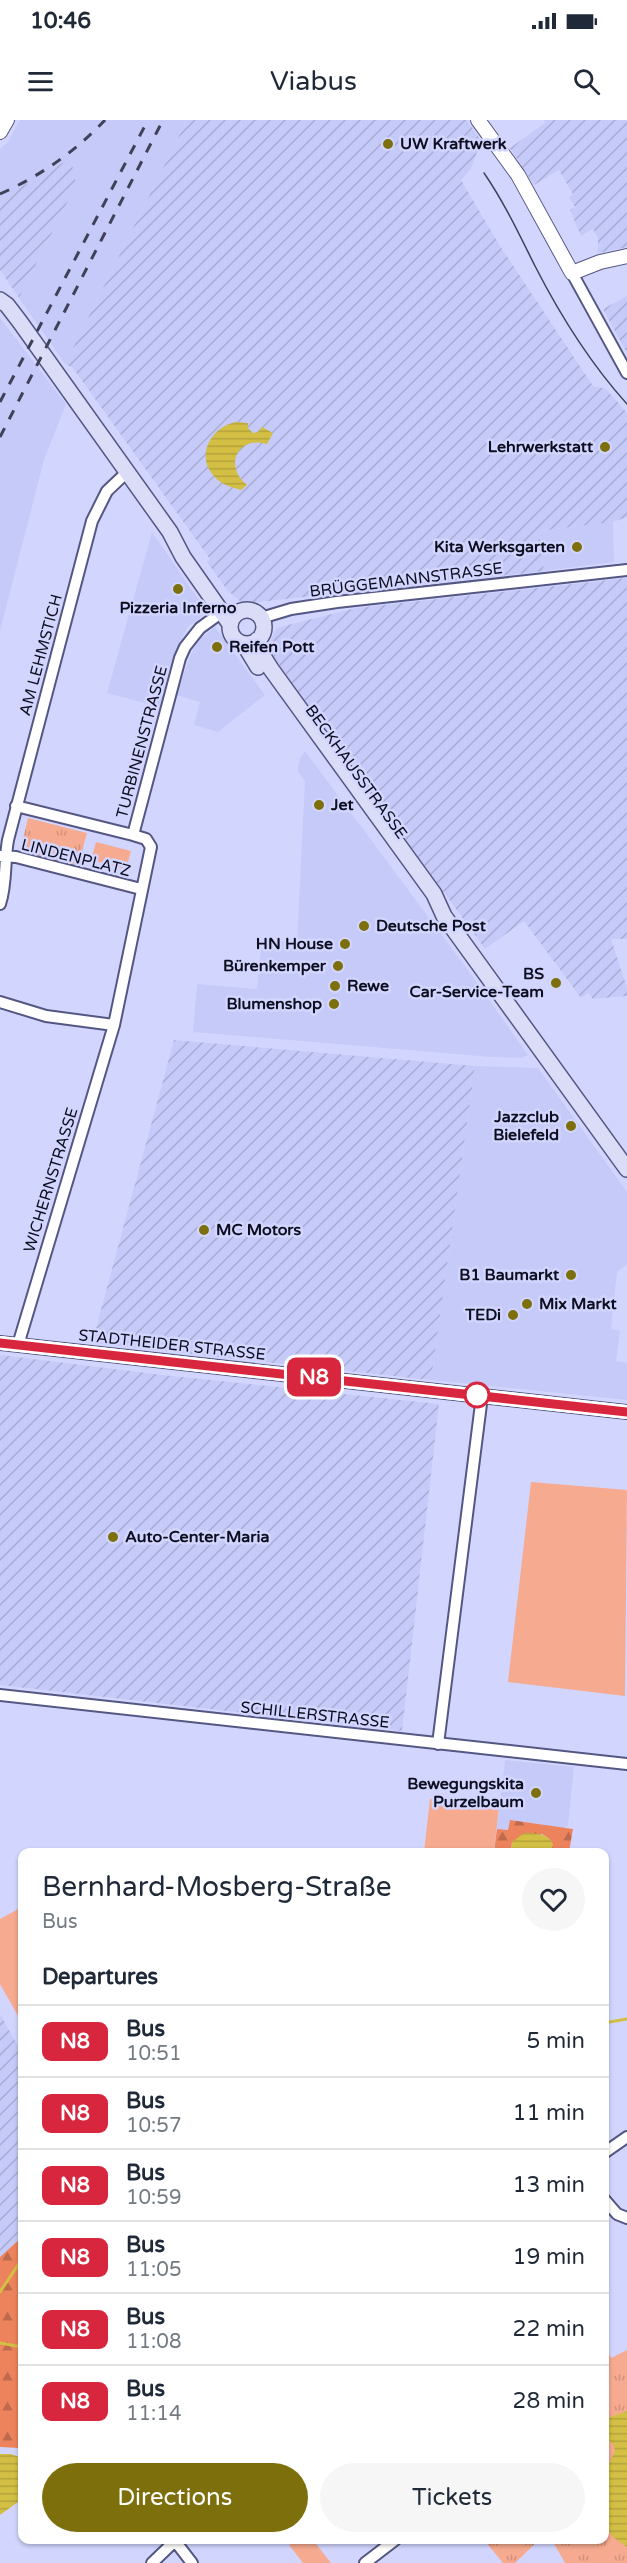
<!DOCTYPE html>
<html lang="en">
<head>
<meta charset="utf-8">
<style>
	:root { --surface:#fff; --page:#f6f6f7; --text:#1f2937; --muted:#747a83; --line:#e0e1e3; --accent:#7d6f0c }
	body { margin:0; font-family:"Varela Round",sans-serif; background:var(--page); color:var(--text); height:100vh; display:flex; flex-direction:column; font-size:22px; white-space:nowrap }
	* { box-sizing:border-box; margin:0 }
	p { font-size:20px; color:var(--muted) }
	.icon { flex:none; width:33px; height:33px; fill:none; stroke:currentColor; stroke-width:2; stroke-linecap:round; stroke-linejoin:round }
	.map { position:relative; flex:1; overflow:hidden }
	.side { position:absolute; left:18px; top:1728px; width:591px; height:696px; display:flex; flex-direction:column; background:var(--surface); border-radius:12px; box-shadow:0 2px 4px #0004 }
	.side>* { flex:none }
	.badge { padding:0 12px; border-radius:9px; font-size:21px; line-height:39px }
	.map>.badge { position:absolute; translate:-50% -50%; box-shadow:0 0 0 3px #fff }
	h2 { padding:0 24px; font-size:22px; line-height:54px }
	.round { display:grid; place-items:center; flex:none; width:63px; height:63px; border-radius:32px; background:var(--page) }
	.head { display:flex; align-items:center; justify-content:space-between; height:102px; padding:0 24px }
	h1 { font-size:28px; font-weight:600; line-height:45px }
	.action { display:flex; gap:12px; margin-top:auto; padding:12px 24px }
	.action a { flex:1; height:69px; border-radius:36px; background:var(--accent); color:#fff; font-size:24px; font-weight:600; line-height:69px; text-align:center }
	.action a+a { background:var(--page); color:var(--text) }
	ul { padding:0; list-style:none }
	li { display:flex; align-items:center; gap:18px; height:72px; padding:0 24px; border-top:2px solid var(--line) }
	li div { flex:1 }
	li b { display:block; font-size:22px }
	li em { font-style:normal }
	li .badge { min-width:66px; font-weight:700; text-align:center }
	.status { display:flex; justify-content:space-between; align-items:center; height:42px; padding:0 30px; background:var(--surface); direction:ltr }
	.status svg { height:16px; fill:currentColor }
	header { display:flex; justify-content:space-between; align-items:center; height:78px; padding:0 24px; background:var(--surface); font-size:27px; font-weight:600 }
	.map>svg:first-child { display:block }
	.built { fill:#c5caf8 }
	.industrial { fill:url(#industrial-furrows) }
	.green { fill:#f6aa8f }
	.forest { fill:url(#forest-firs) }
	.park { fill:url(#park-tufts) }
	.water { fill:url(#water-rules) }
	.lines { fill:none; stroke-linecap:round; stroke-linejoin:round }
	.stream { stroke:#d3bf44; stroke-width:3 }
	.minor-casing { stroke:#545783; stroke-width:14 }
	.tertiary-casing { stroke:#545783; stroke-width:16 }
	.secondary-casing { stroke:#545783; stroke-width:18 }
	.minor { stroke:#fff; stroke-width:10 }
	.tertiary { stroke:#fff; stroke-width:14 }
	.secondary { stroke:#dbdcf7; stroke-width:15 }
	.tram { stroke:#3f4158; stroke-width:1.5 }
	.rail { stroke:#3f4158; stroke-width:3; stroke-dasharray:10 10; stroke-linecap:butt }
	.line-casing { stroke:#fff; stroke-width:14 }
	.line { stroke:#d7263d; stroke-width:9 }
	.poi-dot { fill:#7d6f0c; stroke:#d2d6ff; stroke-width:2 }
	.stop-dot { fill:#fff; stroke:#d7263d; stroke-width:3 }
	.labels { text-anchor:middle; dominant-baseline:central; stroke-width:5; stroke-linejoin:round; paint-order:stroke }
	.poi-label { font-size:16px; font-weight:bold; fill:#0d0e1f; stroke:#d2d6ff; text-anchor:end }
	.street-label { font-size:16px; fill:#0d0e1f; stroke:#d2d6ff }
</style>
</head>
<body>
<div class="status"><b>10:46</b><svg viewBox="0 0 49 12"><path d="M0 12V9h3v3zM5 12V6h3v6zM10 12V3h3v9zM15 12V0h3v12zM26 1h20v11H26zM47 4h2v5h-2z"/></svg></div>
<header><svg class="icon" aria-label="menu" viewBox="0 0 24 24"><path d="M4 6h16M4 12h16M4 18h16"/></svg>Viabus<svg class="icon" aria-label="search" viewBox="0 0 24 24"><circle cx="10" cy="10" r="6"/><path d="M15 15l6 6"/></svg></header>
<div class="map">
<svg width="627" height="2443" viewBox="0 0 627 2443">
	<defs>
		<pattern id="industrial-furrows" width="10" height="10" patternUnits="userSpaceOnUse" patternTransform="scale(1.5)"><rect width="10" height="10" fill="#c5caf8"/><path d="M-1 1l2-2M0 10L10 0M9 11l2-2" fill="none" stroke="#a8acd4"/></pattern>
		<pattern id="forest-firs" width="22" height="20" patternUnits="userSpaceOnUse" patternTransform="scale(1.5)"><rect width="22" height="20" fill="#ed835d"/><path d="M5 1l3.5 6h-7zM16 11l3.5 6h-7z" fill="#be6a4c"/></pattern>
		<pattern id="park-tufts" width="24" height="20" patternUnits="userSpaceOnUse" patternTransform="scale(1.5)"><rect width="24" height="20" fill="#f6aa8f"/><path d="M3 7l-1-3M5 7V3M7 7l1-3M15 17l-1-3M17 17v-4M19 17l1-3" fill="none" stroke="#d2917b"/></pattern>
		<pattern id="water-rules" width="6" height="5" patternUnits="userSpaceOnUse" patternTransform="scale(1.5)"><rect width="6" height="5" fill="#d3bf44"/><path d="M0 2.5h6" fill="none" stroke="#b4a33b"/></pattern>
	</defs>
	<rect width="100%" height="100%" fill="#d2d6ff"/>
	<!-- built -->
	<path class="built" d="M20,0H187L65,244L19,178L64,89L74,62L71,39L0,79V29L8,22Z
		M0,198L66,284L44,340L0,511Z
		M613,402L614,442L544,451L539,411Z
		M152,412L207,492L188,507L180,522L167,554L160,587L107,573Z
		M215,507L265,575L218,612L194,605L200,582L176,575L191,534L199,520Z
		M305,631L473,857L528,935L522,938L491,937L193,912L197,864L257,869L262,820L297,822L305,661L297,650L300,639Z
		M475,946L538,948L627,1072V1144L617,1152L611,1209L620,1211L616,1241L627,1243V1280L431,1260Z
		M505,1640L574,1647L568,1705L564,1708L510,1700L509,1710L497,1709Z"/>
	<!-- industrial -->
	<path class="industrial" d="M187,0H467L481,21L471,49L461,60L500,126L593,266L606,269L627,293V397L613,402L539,411L544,451L249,483L240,481L227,470L207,442L210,439L73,248L65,244Z
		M544,0H627V127L598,133V118L593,109L581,116L570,90L575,87L569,78L573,74L559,50L534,65L510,28L545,3Z
		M71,38L76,65L19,178L0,150V79Z
		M627,176V233L603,189Z
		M627,458V819H611L627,868V876L593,879L588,873L581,878L524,801L485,829L275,539L270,524L275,510L280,507L356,488Z
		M174,920L475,946L431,1260L92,1223Z
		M0,1235L163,1255L439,1284L402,1611L0,1565Z
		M0,1894L22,1933V2117L0,2137Z"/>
	<!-- green -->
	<path class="green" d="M96,722L131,731L126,749L91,740Z
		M531,1362L627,1370L625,1576L508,1562Z
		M430,1679L499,1687L494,1732H424Z
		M22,1787V1903L0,1864V1799Z
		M297,2420H313L331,2443H303L289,2425Z"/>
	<!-- forest -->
	<path class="forest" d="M510,1700L573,1709L569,1732H551C553,1722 551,1719 542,1714L512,1722L511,1732H494L497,1709L508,1710Z
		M22,2117V2331L19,2328L0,2327V2137Z"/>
	<!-- park -->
	<path class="park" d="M28,698L87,713L78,745L20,731Z
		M605,2225L611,2238L627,2230V2443H565L552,2420H604Z
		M484,2420H539L515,2443H503Z"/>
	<!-- water -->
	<path class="water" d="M236,302L248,303V308L253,313L258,312L262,307L273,313L267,324C238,315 223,346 247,365L241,370C230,367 220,364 213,355C195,334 213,306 236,302Z
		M524,1713C536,1713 547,1713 553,1724L551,1732H511L512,1722Z
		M627,2291V2427L613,2417L605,2406V2346L610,2342L615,2330L613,2324L605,2317V2299Z
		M0,2334H11L22,2338V2379L0,2395Z"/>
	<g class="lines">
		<!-- stream -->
		<path class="stream" d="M604,1903L627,1899
			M0,2172L22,2139
			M0,2223L22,2227"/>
		<!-- minor casing -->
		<g class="minor-casing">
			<path id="minor" d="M572,153L627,253
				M261,498L291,489L337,482L627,450
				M16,686L133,715
				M0,736L16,737L141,769
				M0,784C7,763 4,742 8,720L92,401L107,371L127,352
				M0,882L46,896L114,905
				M18,1225L114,905L151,727L146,719L133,715L180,538L185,527L200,508L222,492
				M0,1575L627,1644
				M438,1624L482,1276
				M604,2033L627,2017
				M604,2079L617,2094L627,2098
				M175,2421L192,2443
				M152,2443L176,2420
				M365,2443L395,2420"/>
		</g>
		<!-- tertiary casing -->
		<g class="tertiary-casing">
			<path id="tertiary" d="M478,0L518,55L572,153L600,142L627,136
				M0,12L7,0
				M0,1223L627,1292"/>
		</g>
		<!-- secondary casing -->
		<g class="secondary-casing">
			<path id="secondary" d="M0,180L7,185L20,202L170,412L183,437L230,504
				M230 507a17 17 0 1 1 34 0a17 17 0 1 1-34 0Z
				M257,520L261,533L271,549L434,774L444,796L627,1049
				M244,524L258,547"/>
		</g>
		<!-- minor -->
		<use href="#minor" class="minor"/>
		<!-- tertiary -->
		<use href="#tertiary" class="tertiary"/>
		<!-- secondary -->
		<use href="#secondary" class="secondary"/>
		<!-- tram -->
		<path class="tram" d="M484,53C504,82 519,114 535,146C560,195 590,243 627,284"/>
		<!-- rail -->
		<path class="rail" d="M0,74C40,56 75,32 105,0
			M0,282L148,0
			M0,317L163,0"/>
	</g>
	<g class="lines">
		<!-- line casing -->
		<g class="line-casing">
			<path id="line" d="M0,1223L627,1292"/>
		</g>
		<!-- line -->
		<use href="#line" class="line"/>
	</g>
	<!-- markers -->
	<g class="poi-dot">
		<circle cx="388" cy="24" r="6"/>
		<circle cx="605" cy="327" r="6"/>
		<circle cx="577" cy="427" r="6"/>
		<circle cx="178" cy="469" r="6"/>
		<circle cx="217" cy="527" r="6"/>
		<circle cx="319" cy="685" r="6"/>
		<circle cx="364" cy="806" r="6"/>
		<circle cx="345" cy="824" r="6"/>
		<circle cx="338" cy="846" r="6"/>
		<circle cx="556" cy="863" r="6"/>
		<circle cx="335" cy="866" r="6"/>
		<circle cx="334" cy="884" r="6"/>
		<circle cx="571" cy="1006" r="6"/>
		<circle cx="204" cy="1110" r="6"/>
		<circle cx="571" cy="1155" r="6"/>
		<circle cx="527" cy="1184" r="6"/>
		<circle cx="513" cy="1195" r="6"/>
		<circle cx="113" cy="1417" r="6"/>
		<circle cx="536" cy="1673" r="6"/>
	</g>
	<circle class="stop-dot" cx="477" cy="1275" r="12"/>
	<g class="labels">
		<!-- poi labels -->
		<g class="poi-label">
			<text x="400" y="24" text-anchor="start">UW Kraftwerk</text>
			<text x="593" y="327">Lehrwerkstatt</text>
			<text x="565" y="427">Kita Werksgarten</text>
			<text x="178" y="488" text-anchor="middle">Pizzeria Inferno</text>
			<text x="229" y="527" text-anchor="start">Reifen Pott</text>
			<text x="331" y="685" text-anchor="start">Jet</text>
			<text x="376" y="806" text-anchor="start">Deutsche Post</text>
			<text x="333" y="824">HN House</text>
			<text x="326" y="846">Bürenkemper</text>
			<text x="544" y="854">BS<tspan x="544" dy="18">Car-Service-Team</tspan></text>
			<text x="347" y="866" text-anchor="start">Rewe</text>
			<text x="322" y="884">Blumenshop</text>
			<text x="559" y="997">Jazzclub<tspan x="559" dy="18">Bielefeld</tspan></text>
			<text x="216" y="1110" text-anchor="start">MC Motors</text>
			<text x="559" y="1155">B1 Baumarkt</text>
			<text x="539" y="1184" text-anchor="start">Mix Markt</text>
			<text x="501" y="1195">TEDi</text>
			<text x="125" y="1417" text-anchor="start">Auto-Center-Maria</text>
			<text x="524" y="1664">Bewegungskita<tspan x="524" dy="18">Purzelbaum</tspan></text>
		</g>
		<!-- street labels -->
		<g class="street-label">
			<text transform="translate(406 460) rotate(-7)">BRÜGGEMANNSTRASSE</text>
			<text transform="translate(41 535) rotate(-75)">AM LEHMSTICH</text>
			<text transform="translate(142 622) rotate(-75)">TURBINENSTRASSE</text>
			<text transform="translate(356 652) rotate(54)">BECKHAUSSTRASSE</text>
			<text transform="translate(76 738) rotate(14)">LINDENPLATZ</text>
			<text transform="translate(51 1060) rotate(-73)">WICHERNSTRASSE</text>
			<text transform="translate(172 1225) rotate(6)">STADTHEIDER STRASSE</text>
			<text transform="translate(315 1595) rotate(6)">SCHILLERSTRASSE</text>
		</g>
	</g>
</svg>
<b class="badge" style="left:314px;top:1257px;background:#d7263d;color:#fff">N8</b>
<section class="side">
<div class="head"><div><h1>Bernhard-Mosberg-Straße</h1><p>Bus</p></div><a class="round"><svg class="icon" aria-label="heart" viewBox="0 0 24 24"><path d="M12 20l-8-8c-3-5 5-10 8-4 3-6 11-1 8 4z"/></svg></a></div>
<h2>Departures</h2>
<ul>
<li><span class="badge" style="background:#d7263d;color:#fff">N8</span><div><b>Bus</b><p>10:51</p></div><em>5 min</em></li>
<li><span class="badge" style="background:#d7263d;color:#fff">N8</span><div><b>Bus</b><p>10:57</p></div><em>11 min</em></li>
<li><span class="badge" style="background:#d7263d;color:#fff">N8</span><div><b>Bus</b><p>10:59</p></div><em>13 min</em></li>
<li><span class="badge" style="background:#d7263d;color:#fff">N8</span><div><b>Bus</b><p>11:05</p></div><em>19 min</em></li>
<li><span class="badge" style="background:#d7263d;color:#fff">N8</span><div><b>Bus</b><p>11:08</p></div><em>22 min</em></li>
<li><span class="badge" style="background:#d7263d;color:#fff">N8</span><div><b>Bus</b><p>11:14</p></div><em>28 min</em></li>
</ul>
<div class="action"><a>Directions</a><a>Tickets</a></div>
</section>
</div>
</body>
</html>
